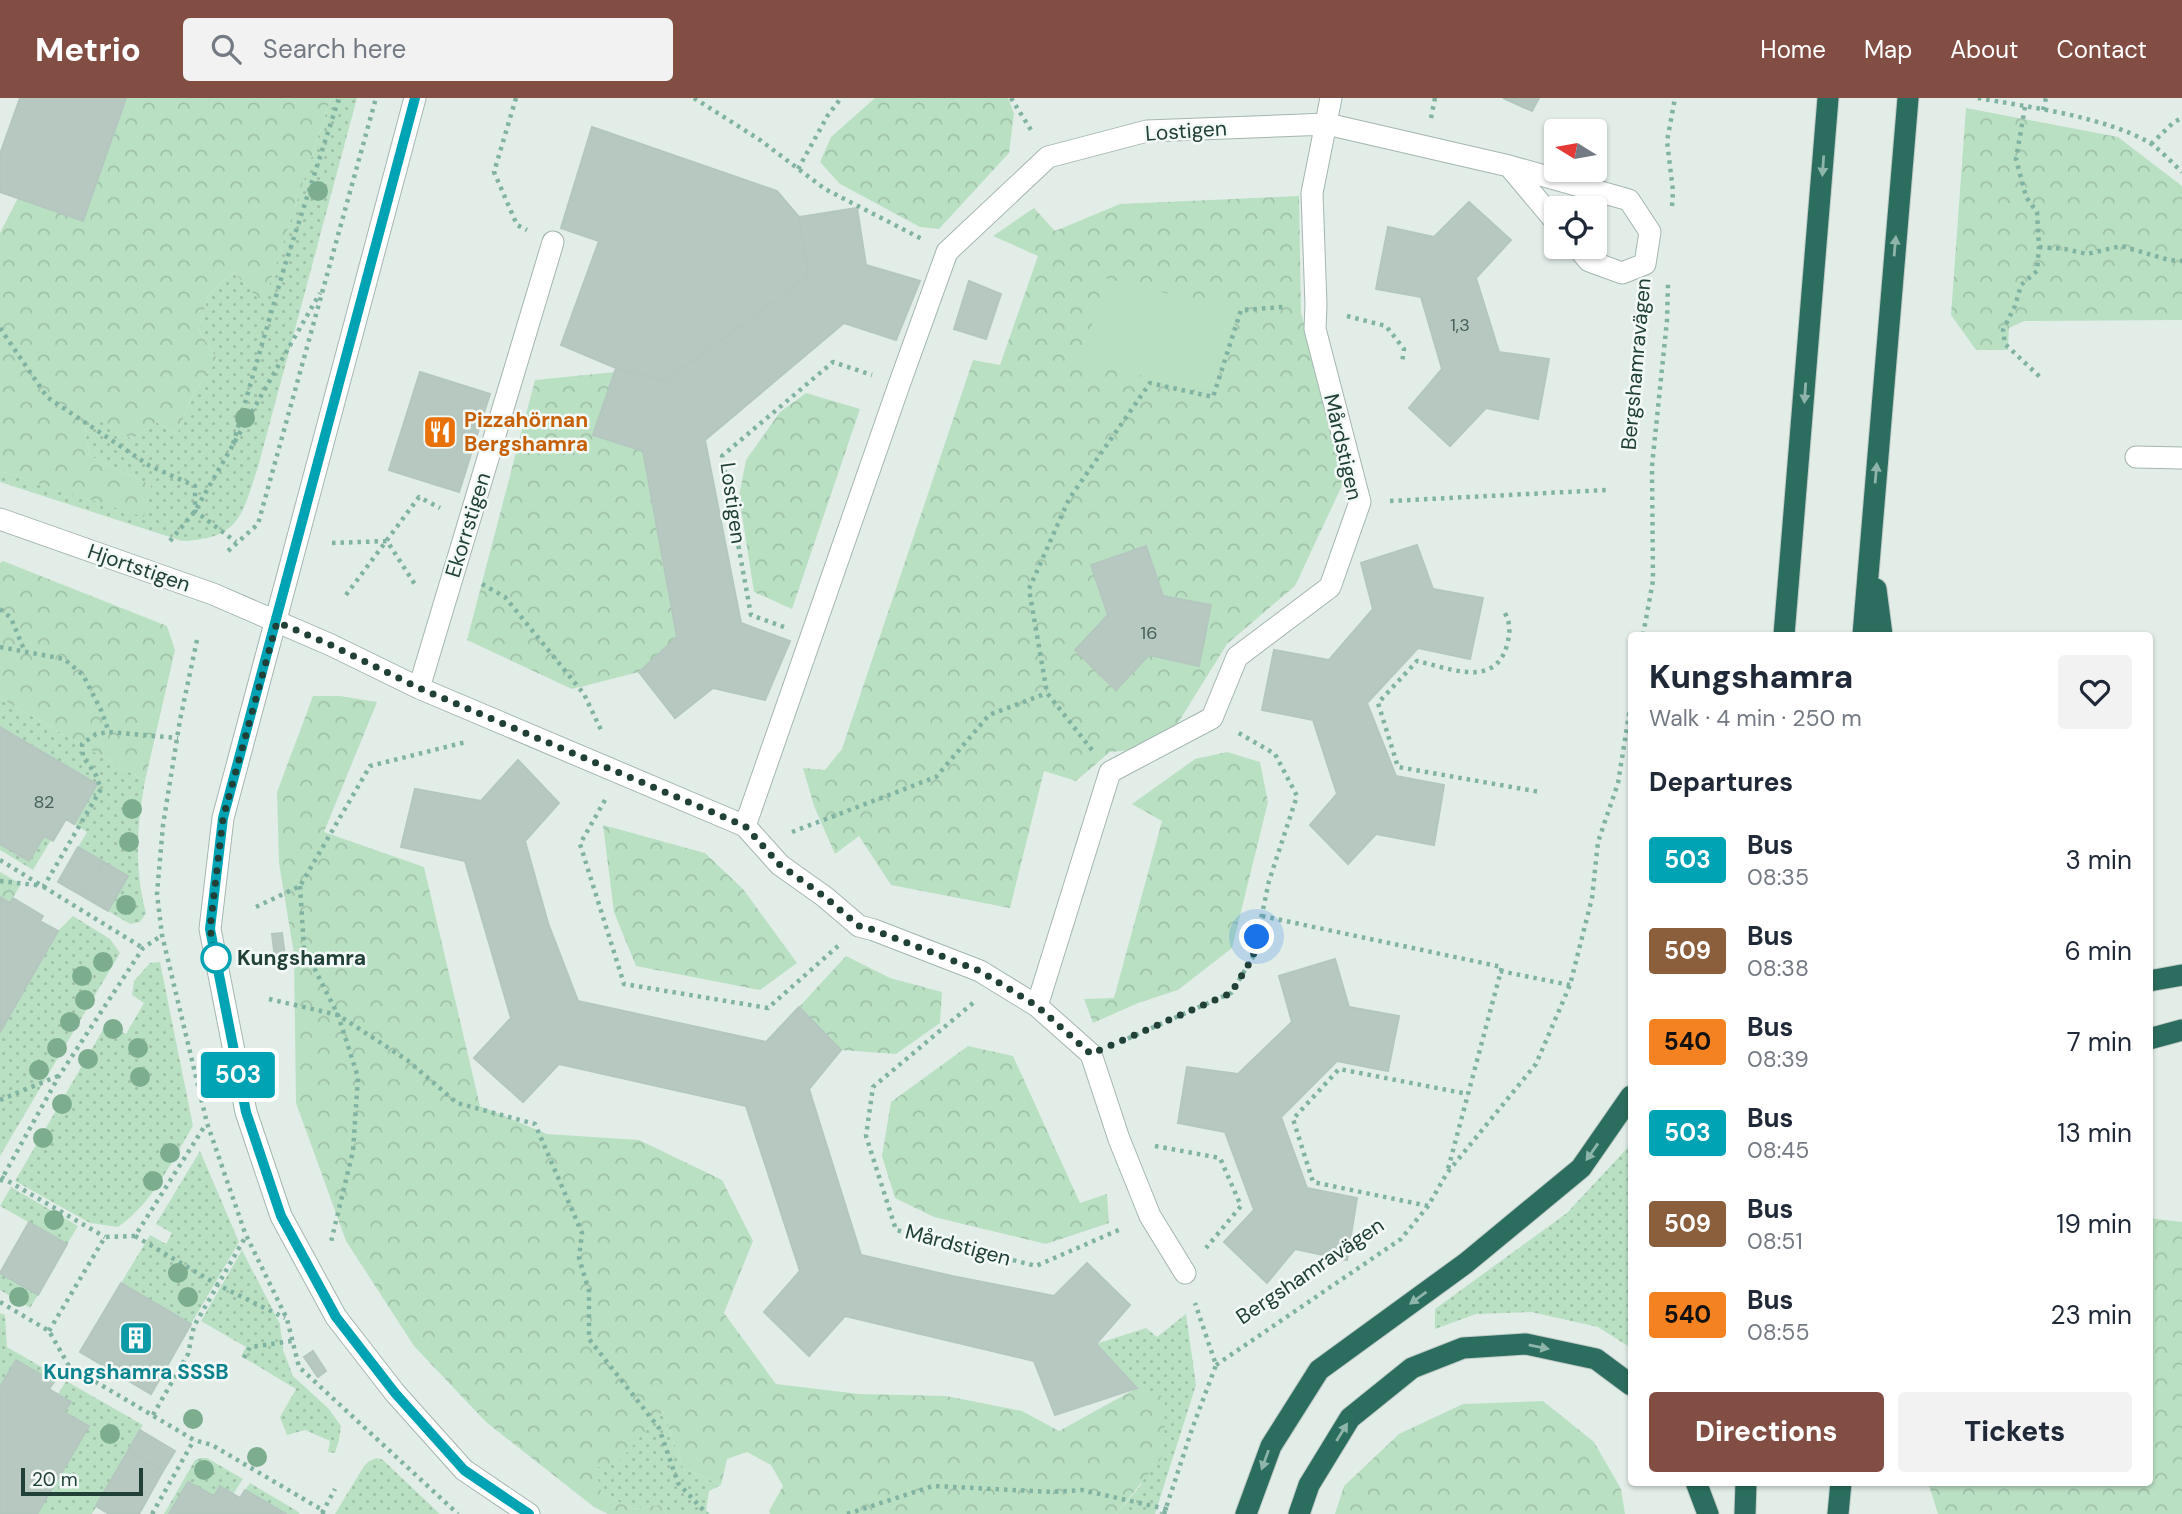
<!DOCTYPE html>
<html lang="en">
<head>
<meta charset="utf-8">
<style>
	:root { --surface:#fff; --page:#f2f2f3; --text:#1f2937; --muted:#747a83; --accent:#824e44 }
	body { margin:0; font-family:"DM Sans",sans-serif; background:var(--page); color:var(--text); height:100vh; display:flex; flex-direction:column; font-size:26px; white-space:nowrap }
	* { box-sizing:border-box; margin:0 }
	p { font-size:23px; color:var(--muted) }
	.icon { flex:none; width:38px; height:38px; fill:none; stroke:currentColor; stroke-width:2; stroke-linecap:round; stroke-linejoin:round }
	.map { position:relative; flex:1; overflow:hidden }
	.drawer { position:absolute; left:1628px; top:534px; width:525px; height:854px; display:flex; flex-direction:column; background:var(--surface); border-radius:7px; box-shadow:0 2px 5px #0004 }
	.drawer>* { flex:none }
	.badge { padding:0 14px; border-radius:5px; font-size:24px; line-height:46px }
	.needle { width:46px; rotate:281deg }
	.controls { position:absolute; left:1544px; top:21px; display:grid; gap:14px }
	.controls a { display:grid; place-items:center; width:63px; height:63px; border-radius:7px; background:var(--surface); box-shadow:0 2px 5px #0004; font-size:35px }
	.scale { position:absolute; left:21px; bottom:18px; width:122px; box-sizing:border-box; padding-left:7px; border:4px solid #214037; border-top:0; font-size:19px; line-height:24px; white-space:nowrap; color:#214037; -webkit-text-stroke:5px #f3f9f6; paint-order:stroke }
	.you { position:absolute; width:35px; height:35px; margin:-18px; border:5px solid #fff; border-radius:50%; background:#1a73e8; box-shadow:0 0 0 10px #1a73e833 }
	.map>.badge { position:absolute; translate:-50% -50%; box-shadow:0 0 0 4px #fff }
	h2 { padding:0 21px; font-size:26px; line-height:63px }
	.round { display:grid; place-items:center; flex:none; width:74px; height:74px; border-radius:7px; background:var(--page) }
	.head { display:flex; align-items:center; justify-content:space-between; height:119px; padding:0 21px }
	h1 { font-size:33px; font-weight:800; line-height:52px }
	.cta { display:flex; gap:14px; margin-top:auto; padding:14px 21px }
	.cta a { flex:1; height:80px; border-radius:7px; background:var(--accent); color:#fff; font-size:28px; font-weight:800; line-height:80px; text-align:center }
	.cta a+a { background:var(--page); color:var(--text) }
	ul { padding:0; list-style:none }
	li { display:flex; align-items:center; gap:21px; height:91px; padding:0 21px }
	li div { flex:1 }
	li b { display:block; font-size:26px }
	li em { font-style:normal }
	li .badge { min-width:77px; font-weight:700; text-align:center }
	header { display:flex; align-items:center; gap:42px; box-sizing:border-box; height:98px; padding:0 35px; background:var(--accent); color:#fff }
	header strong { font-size:33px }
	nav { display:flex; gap:38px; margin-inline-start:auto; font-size:24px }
	.search { width:490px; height:63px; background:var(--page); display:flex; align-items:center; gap:18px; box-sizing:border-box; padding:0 24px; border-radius:7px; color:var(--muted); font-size:26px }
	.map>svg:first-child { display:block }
	.grass { fill:url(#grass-dots) }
	.forest { fill:url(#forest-crowns) }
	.garden { fill:#bae0c4 }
	.building { fill:#b7c8c1; stroke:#b4c7bf; stroke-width:2 }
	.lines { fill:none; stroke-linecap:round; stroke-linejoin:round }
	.minor-casing { stroke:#a4b6af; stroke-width:23 }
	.highway-casing { stroke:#c1cac7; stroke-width:23 }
	.path { stroke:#81b3a3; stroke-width:4.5; stroke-dasharray:3.5 5; stroke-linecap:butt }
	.minor { stroke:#fff; stroke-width:21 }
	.highway { stroke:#2b6e5f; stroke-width:21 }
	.tree { fill:#7cad8f }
	.oneway { fill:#8fb4aa }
	.line-casing { stroke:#fff; stroke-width:16 }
	.line { stroke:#00a3b4; stroke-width:10 }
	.walk { stroke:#214037; stroke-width:7; stroke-dasharray:0 12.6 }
	.stop-dot { fill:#fff; stroke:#00a3b4; stroke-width:3.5 }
	.labels { text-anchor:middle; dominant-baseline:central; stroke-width:5; stroke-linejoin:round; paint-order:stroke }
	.number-label { font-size:18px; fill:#46625a }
	.street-label { font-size:21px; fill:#214037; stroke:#f3f9f6 }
	.food-label { font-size:21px; font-weight:bold; fill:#c56008; stroke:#f3f9f6; text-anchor:start }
	.stop-label { font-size:21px; font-weight:bold; fill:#214037; stroke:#f3f9f6; text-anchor:start }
	.culture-label { font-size:21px; font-weight:bold; fill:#0d838f; stroke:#f3f9f6 }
</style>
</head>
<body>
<header>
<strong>Metrio</strong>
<div class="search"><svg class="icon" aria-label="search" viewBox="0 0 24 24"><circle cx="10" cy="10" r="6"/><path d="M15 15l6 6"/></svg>Search here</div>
<nav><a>Home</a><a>Map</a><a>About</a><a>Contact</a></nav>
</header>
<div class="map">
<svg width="2182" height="1416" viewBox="0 0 2182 1416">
	<defs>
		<pattern id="grass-dots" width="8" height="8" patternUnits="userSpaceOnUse" patternTransform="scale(1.75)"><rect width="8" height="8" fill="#bae0c4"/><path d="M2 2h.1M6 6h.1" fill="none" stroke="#a0c1a9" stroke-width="1.8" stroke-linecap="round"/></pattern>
		<pattern id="forest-crowns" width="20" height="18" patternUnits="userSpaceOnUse" patternTransform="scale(1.75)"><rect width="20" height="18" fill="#bae0c4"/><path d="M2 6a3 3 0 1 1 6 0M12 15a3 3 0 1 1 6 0" fill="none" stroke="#a0c1a9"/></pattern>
	</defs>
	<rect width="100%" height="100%" fill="#e2ede8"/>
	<!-- grass -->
	<path class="grass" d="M331,0H357L258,369C242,417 240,441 182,443L0,384V373L144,418L151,387L90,358L85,335L87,315L132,341L156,324L177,336L193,296L217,261L199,233L208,197L234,174L263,205Z
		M0,600L145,683C137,726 134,771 146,815L140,824L130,826L108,813L128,778L78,749L87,734L74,726L97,686L0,629Z
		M44,738L51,742L33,772L0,752V746L29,763Z
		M73,818L110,841L120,855L0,1058V934L58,833Z
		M160,864L193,1028C171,1064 153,1105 118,1129L90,1125L15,1083L104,930H113L126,936L144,905L132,897L134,883L150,865Z
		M1631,1046V1250L1598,1229L1531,1214L1476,1216L1435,1231V1211L1567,1115Z
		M200,1053L239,1144L191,1226L121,1185L150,1137L166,1146L172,1135L156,1126Z
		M11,1089L78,1128L67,1146L0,1108Z
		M242,1152L280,1226L283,1252L293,1278L329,1311L341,1328L339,1342L335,1355L328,1354L330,1343L305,1332L287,1337L280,1319L296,1291L241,1258L246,1249L201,1223Z
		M0,1175L38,1197L30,1210L0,1192Z
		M0,1215L5,1217L7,1249L57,1278L54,1284L16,1262L0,1289Z
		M1186,1216L1196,1287L1155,1416H1116L1141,1387L1165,1300L1137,1290L1096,1246L1146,1230L1157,1239Z
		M66,1283L143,1327L92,1416H37L88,1328L64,1314L70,1304L58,1296Z
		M663,1313L683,1370L721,1387L709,1393L706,1412L710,1416H667L659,1407L634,1411L602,1396L594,1369L617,1365Z
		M201,1360H207L243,1381L233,1396L214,1398L188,1384L169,1416H164L195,1362Z
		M377,1360L383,1362L440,1416H335L364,1368L369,1363Z
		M250,1385L297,1413L300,1416H286L245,1392Z"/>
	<!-- forest -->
	<path class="forest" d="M126,0H331L263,206L234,174L208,197L199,233L217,261L193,296L177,336L156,324L132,341L87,316L85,335L90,358L151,387L144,419L0,373V135L18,100L83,123Z
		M875,0H1008L1014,15L1009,55L939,131L920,129L840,86L820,64L831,39Z
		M1966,10L2118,39L2182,88V222L2024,223L2009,230L2008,252H1976L1951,217Z
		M1299,98L1301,215L1346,379L1295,488L1227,546L1163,649L1110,654L1076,683L1044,673L1010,810L891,787L859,738L835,756L814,708L803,670L825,672L842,651L973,262L1000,267L1038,158L993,138L1034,110L1055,133L1120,106Z
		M615,274L643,353L677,539L639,574L572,591L467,542L535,282Z
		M806,295L860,311L792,511L754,494L739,398L746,362L780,314Z
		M3,463L167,528L175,552L145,683L0,600V465Z
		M313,598H340L377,604L324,734L424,769L480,1008L547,1036L639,1042L722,1082L753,1143L724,1215L776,1286L859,1296L946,1298L1022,1313L1059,1333L1137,1290L1165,1299L1164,1357L1116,1416H770L769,1413L783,1388L771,1367L747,1354L727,1361L721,1387L683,1370L663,1313L617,1366L595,1370L602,1396L634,1411L659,1407L667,1416H608L594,1409L486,1324L414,1248L346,1143L296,1005L294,856L279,765L277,694Z
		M1227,654L1260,664L1268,704L1232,850L1178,892L1138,905L1093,925L1084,901L1114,900L1162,723L1132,706L1195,661Z
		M603,727L705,755L743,791L797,865L760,892L636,868L614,814Z
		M0,774L21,786L10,805L0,799Z
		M846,858L890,880L942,894L940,925L896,956L841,952L799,909Z
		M968,948L1013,958L1080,1105L1107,1096L1109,1125L1046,1146L934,1119L895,1100L882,1058L891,1004Z
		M2149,1120L2182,1124V1416H1938L1928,1384H2149Z
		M1543,1303L1594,1344L1621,1391L1625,1416H1335L1344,1388L1399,1336L1463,1306Z"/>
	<!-- garden -->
	<path class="garden" d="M1105,180L1238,213L1213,296L1082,262Z"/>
	<!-- building -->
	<path class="building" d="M20,0H126L83,123L0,94V56Z
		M1503,0H1539L1532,13Z
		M592,29L777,93L799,119L808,178L666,283L616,270L561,247L599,143L561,130Z
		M1469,104L1511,142L1476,180L1499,254L1549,261L1538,321L1486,310L1450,348L1409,310L1442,271L1421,199L1376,191L1388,129L1434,139Z
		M857,110L866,167L920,183L896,242L844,225L705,342L741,525L790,543L765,602L713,590L675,620L639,574L677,539L643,353L593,337L616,270L666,283L808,178L799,119Z
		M969,183L1001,196L986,241L954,231Z
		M420,274L490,296L459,394L389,372Z
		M1417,447L1433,491L1483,500L1470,561L1418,550L1367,605L1396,678L1444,687L1434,747L1376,736L1348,766L1310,727L1337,696L1313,622L1262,612L1274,552L1329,562L1373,511L1361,465Z
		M1146,448L1163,498L1211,507L1199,568L1149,557L1116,592L1075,552L1108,517L1091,467Z
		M0,629L97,686L74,726L66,721L53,743L44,738L29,763L0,746Z
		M518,662L559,705L525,743L548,825L578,903L766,944L799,909L841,952L809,991L861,1157L952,1178L1054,1198L1087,1165L1130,1207L1096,1246L1137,1290L1055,1317L1034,1263L845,1218L809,1258L764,1214L800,1173L746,1008L559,966L523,1004L474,960L511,920L465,763L401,749L415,691L481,703Z
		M78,749L104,764L84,799L58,784Z
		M104,764L128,778L108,813L84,799Z
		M0,799L10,805L13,800L43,818L40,823L58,833L0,934Z
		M282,835L285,859L275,860L272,836Z
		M1335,861L1349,909L1399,918L1388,973L1337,963L1281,1019L1307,1090L1357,1100L1347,1162L1295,1151L1267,1185L1224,1144L1254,1112L1225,1034L1178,1025L1187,969L1238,976L1292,924L1279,878Z
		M29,1124L67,1146L38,1197L0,1175Z
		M121,1185L191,1226L151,1296L80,1254Z
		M313,1253L326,1273L318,1279L304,1259Z
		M16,1262L54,1284L49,1291L71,1304L64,1314L89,1328L37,1416H0V1289Z
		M140,1332L175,1353L163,1373L128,1353Z
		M128,1353L163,1373L139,1416H109L96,1408Z
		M188,1384L214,1398L220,1388L240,1400L245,1392L286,1416H169Z"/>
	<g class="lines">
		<!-- minor casing -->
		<g class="minor-casing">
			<path id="minor" d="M415,0L223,720L210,831L246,1014L281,1118L336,1219L395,1295L464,1372L529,1416
				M1509,68L1556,124
				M2136,359L2182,360
				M0,421L213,496L331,547L419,590L745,728L780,767L825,799L859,828L874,832L980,873L1037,908L1091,956L1119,1041L1150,1118L1185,1175
				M419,590L553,144
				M745,728L899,287L947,154L1048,59L1147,33L1327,26L1509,68L1629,102L1650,134L1645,166L1622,175L1589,163L1577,149
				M1037,908L1110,674L1212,620L1237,559L1330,489L1360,404L1315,231L1316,207L1312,95L1331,0"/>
		</g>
		<!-- highway casing -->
		<g class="highway-casing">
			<path id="highway" d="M1876,491L1882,537
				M1784,537L1828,0
				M1863,537L1908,0
				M2149,883L2182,877
				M2149,941L2182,932
				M1696,1384L1708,1416
				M1246,1416L1271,1348L1319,1272L1466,1165L1581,1070L1631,998
				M1299,1416L1309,1387L1350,1320L1412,1270L1463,1250L1526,1246L1596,1261L1631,1287
				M1745,1416L1746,1384
				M1838,1416L1841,1384"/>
		</g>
		<!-- path -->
		<path class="path" d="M516,0L494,74L517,127L527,132
			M694,0L760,42L825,91L922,141
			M1011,0L1031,32
			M1978,0C2029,9 2106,19 2150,45C2162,53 2172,65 2182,74
			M2025,9L2016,61L2026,99L2037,114L2039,149L2037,173L2021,187L2015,208L2003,232L2005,246L2040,279
			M2043,12L2046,0
			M1431,20L1435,0
			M2151,46L2174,24L2182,20
			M798,71L828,17L841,0
			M1672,108L1673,93L1667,43L1675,0
			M2039,149L2065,151L2087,156L2121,148L2169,162L2182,163
			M1347,218L1386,228L1404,251L1402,265
			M0,230L47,299L150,368L195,388V413L236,444
			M233,346L285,167L339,0
			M1390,403L1606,392
			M170,443L195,413L320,195
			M332,445L387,443L416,488
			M228,453L258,426L376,0
			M482,486L505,499L584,596L601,632
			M346,497L419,399L440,410
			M0,511L11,520L25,554
			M1505,515C1511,527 1510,535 1507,547C1495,591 1449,570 1417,563L1378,605L1398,669L1540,694
			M784,529L751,517L722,358L833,264L872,277
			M1643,537L1653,483L1652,368L1667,222L1668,186
			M197,542L180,622L163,727L157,796L162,837L207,1025L245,1135L287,1221L299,1269L458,1416
			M0,549L64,561L83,577L101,612L109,634L178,640
			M1092,652L1047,595L1029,491L1069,401L1150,285L1213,299L1241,212L1284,209
			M605,702L580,746L624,886L768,910L838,848
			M792,734L936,679L989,617L1047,595
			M0,762L143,850
			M0,783L44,788L101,691L95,675L83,659L82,646L96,636L109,634
			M300,788L304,850L338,917L358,979L353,1053L331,1144
			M256,809L300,788L370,668L466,644
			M1262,818L1502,869L1448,1071
			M1500,873L1570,887
			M269,901L338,917L407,962L457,1005L535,1026L582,1135L579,1160L589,1193V1241L659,1330L678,1385L707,1416
			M973,905L873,989L866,1038L896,1132L1036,1168L1121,1131
			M1120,944L1231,895L1253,859L1269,783L1297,698L1275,656L1237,634
			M0,1002L58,978
			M1155,1048L1220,1060L1241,1108L1206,1150
			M1,1079L105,1139
			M0,1084L59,978L143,850L161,838
			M1428,1108L1313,1084L1293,1021L1339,971L1468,996
			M135,1138L218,1187L285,1220
			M0,1204L49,1233L69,1268L194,1342L212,1347L312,1406L323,1412V1416
			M49,1233L105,1139L135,1138L206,1026
			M244,1260L250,1249L292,1243
			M1216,1267L1401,1141L1428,1108L1447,1075L1536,966L1570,887L1592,800L1598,744L1618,685L1631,604
			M153,1317L188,1256L194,1228L246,1138
			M322,1415L335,1391
			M152,1416L194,1342
			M847,1416L933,1388L1053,1394L1082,1392L1166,1411L1161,1416
			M1164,1416L1192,1331L1216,1267L1195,1205"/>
		<!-- minor -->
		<use href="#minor" class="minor"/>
		<!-- highway -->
		<use href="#highway" class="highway"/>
	</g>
	<!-- trees -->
	<g class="tree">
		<circle cx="318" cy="93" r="10"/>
		<circle cx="245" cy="320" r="10"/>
		<circle cx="132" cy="711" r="10"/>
		<circle cx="129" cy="744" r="10"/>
		<circle cx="126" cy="807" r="10"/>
		<circle cx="103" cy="864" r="10"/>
		<circle cx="82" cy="878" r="10"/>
		<circle cx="85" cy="902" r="10"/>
		<circle cx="70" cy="924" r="10"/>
		<circle cx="113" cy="931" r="10"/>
		<circle cx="57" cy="950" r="10"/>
		<circle cx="138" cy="950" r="10"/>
		<circle cx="88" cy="961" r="10"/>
		<circle cx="39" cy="972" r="10"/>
		<circle cx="140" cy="979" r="10"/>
		<circle cx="62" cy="1006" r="10"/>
		<circle cx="43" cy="1040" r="10"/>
		<circle cx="170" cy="1055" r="10"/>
		<circle cx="153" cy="1083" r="10"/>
		<circle cx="54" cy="1122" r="10"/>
		<circle cx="178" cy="1175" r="10"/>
		<circle cx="19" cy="1199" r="10"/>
		<circle cx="188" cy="1199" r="10"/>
		<circle cx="193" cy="1321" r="10"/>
		<circle cx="110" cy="1336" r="10"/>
		<circle cx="257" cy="1359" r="10"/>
		<circle cx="204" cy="1372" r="10"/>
	</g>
	<!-- one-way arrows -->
	<defs><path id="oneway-solid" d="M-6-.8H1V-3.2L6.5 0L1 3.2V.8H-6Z" transform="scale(1.75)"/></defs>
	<g class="oneway">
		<use href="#oneway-solid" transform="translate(1823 68) rotate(94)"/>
		<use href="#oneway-solid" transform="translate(1895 148) rotate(-85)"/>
		<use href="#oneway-solid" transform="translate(1805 295) rotate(94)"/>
		<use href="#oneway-solid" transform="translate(1876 375) rotate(-85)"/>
		<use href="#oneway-solid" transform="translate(1592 1054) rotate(125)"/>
		<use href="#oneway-solid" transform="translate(1418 1200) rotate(144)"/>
		<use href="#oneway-solid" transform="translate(1539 1249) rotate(12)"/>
		<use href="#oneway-solid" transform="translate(1342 1334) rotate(-58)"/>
		<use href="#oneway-solid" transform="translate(1265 1362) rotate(110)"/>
	</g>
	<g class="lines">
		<!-- line casing -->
		<g class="line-casing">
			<path id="line" d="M415,0L223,720L210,831L246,1014L281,1118L336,1219L395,1295L464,1372L529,1416"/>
		</g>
		<!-- line -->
		<use href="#line" class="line"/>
		<!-- walk -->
		<path class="walk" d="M216,860L210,831L223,720L277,524L331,547L419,590L745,728L780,767L825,799L859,828L874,832L980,873L1037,908L1091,956L1231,895L1253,859L1257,839"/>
	</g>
	<!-- icons -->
	<defs>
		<g id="restaurant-square" transform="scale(1.75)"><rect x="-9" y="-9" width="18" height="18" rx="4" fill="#e8710a" stroke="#f3f9f6"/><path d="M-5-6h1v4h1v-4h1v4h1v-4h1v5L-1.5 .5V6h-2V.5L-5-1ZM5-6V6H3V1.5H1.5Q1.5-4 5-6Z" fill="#fff"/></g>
		<g id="building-square" transform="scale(1.75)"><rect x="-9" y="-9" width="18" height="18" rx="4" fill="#0f9aa8" stroke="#f3f9f6"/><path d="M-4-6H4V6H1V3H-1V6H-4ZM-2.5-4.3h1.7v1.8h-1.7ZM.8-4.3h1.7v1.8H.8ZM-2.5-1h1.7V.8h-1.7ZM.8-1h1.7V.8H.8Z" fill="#fff"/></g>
	</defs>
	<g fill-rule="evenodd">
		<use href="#restaurant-square" x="440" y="334"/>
		<use href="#building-square" x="136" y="1240"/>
	</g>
	<!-- markers -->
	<circle class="stop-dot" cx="216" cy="860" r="14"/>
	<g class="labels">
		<!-- number labels -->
		<g class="number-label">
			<text x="1460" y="227">1,3</text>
			<text x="1149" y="535">16</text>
			<text x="44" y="704">82</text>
		</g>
		<!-- street labels -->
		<g class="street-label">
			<text transform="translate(1186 33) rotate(-4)">Lostigen</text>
			<text transform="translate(1636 266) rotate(-85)">Bergshamravägen</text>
			<text transform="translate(1343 349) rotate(77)">Mårdstigen</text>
			<text transform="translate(733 405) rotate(82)">Lostigen</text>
			<text transform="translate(468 427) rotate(-73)">Ekorrstigen</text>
			<text transform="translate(139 470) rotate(19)">Hjortstigen</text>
			<text transform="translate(958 1147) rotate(15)">Mårdstigen</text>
			<text transform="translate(1310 1173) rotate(-34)">Bergshamravägen</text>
		</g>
		<!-- food labels -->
		<g class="food-label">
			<text x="464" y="322">Pizzahörnan<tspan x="464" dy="24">Bergshamra</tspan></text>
		</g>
		<!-- stop labels -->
		<g class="stop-label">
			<text x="237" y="860">Kungshamra</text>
		</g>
		<!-- culture labels -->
		<g class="culture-label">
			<text x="136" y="1274">Kungshamra SSSB</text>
		</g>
	</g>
</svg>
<div class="controls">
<a><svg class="needle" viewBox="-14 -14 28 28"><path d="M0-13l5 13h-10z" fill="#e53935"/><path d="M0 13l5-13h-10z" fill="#747a83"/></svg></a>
<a><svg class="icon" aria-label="locate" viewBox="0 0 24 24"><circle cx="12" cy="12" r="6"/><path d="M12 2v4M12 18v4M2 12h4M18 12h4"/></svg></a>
</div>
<div class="scale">20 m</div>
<div class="you" style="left:1257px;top:839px"></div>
<b class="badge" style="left:238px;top:977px;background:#00a3b4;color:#fff">503</b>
<section class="drawer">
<div class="head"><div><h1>Kungshamra</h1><p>Walk · 4 min · 250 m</p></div><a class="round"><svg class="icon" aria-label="heart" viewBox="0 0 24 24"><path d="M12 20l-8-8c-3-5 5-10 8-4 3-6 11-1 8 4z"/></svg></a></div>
<h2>Departures</h2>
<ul>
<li><span class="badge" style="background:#00a3b4;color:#fff">503</span><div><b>Bus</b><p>08:35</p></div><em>3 min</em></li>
<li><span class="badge" style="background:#8b5e3c;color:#fff">509</span><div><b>Bus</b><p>08:38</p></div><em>6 min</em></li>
<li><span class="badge" style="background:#f58220;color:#111">540</span><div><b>Bus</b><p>08:39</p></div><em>7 min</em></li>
<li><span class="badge" style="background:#00a3b4;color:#fff">503</span><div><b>Bus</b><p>08:45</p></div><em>13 min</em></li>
<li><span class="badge" style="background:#8b5e3c;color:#fff">509</span><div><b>Bus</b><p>08:51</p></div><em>19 min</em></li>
<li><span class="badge" style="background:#f58220;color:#111">540</span><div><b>Bus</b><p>08:55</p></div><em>23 min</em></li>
</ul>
<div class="cta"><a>Directions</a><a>Tickets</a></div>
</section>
</div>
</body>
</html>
